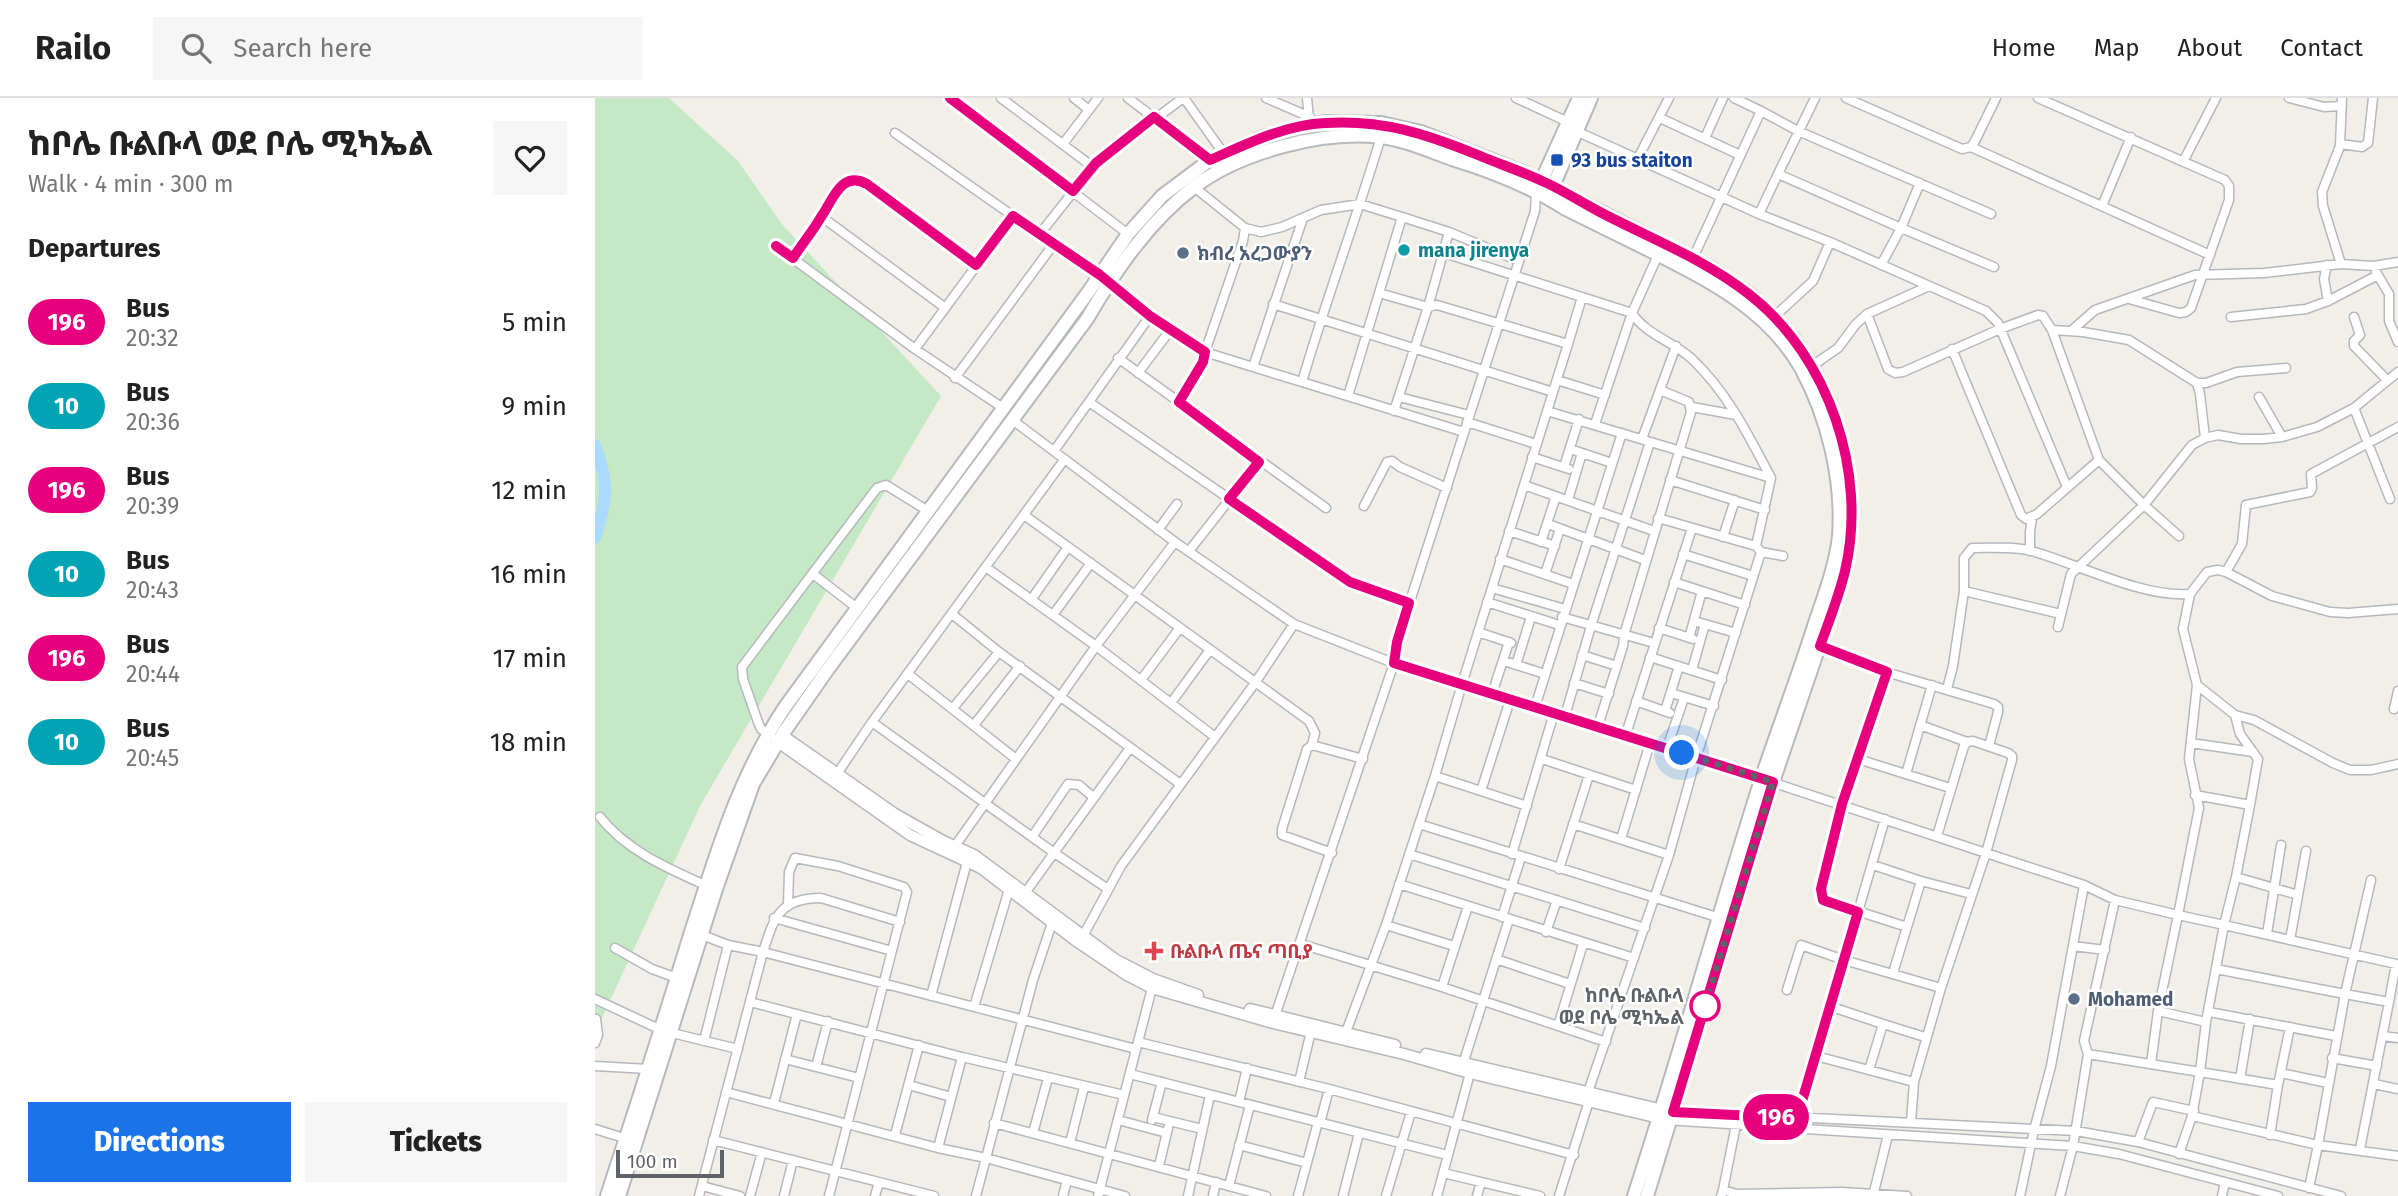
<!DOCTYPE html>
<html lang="en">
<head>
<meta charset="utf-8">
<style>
	:root { --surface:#fff; --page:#f6f6f6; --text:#222; --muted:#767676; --line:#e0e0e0; --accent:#1a73e8 }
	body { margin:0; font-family:"Fira Sans","Noto Sans Ethiopic",sans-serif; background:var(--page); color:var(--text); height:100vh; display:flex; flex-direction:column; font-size:26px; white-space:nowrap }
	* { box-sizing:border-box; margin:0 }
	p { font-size:23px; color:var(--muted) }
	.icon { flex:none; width:38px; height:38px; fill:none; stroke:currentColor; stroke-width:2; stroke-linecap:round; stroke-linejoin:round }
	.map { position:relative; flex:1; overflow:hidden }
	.sheet { display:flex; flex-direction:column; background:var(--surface); width:595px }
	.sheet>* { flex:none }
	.badge { padding:0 14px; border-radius:23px; font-size:24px; line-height:46px }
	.scale { position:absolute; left:21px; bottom:18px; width:108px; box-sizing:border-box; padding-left:7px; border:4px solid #5f6368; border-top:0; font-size:19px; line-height:24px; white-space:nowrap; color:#5f6368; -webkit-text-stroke:5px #fff; paint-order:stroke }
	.you { position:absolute; width:35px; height:35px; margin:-18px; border:5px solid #fff; border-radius:50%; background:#1a73e8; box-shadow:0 0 0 10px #1a73e833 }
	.map>.badge { position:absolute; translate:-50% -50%; box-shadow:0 0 0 4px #fff }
	h2 { padding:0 28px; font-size:26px; line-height:63px }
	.round { display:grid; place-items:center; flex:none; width:74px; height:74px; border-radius:0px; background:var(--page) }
	.summary { display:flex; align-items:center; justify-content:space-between; height:119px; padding:0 28px }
	h1 { font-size:33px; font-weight:800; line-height:52px }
	.button { display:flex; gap:14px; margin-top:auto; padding:14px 28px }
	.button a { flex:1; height:80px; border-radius:0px; background:var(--accent); color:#fff; font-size:28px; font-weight:800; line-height:80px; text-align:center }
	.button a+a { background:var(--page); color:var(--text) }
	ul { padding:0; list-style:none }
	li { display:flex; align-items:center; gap:21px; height:84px; padding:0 28px }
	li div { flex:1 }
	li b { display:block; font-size:26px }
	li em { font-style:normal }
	li .badge { min-width:77px; font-weight:700; text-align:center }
	header { display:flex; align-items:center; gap:42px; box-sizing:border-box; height:98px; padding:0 35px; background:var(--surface); border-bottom:2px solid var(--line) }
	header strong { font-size:33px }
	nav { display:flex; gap:38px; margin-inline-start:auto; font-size:24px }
	.search { width:490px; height:63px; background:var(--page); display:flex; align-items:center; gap:18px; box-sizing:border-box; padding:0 24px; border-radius:0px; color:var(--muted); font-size:26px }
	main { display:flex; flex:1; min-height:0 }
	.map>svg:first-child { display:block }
	.green { fill:#c5e8c5 }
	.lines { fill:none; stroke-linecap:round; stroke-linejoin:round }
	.river { stroke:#aadaff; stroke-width:12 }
	.minor-casing { stroke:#b5b8bc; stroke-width:11 }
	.tertiary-casing { stroke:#b5b8bc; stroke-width:13 }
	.secondary-casing { stroke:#b6babf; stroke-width:16 }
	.minor { stroke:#fff; stroke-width:8 }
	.tertiary { stroke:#fff; stroke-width:10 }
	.secondary { stroke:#fff; stroke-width:12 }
	.line-casing { stroke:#fff; stroke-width:16 }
	.line { stroke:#e6007e; stroke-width:10 }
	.walk { stroke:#5f6368; stroke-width:7; stroke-dasharray:0 12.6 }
	.transit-dot { fill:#1a4fb4; stroke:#fff; stroke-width:2.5 }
	.culture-dot { fill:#0f9aa8; stroke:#fff; stroke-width:2.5 }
	.service-dot { fill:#5c6f8a; stroke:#fff; stroke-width:2.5 }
	.health-dot { fill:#e0444e; stroke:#fff; stroke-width:2.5 }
	.stop-dot { fill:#fff; stroke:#e6007e; stroke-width:3.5 }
	.labels { text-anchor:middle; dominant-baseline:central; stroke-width:5; stroke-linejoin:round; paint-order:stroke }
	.transit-label { font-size:19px; font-weight:bold; fill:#164399; stroke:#fff; text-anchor:start }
	.culture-label { font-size:19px; font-weight:bold; fill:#0d838f; stroke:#fff; text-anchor:start }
	.service-label { font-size:19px; font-weight:bold; fill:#4e5e75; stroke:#fff; text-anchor:start }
	.health-label { font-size:19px; font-weight:bold; fill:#be3a42; stroke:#fff; text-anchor:start }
	.stop-label { font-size:19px; font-weight:bold; fill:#5f6368; stroke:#fff; text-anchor:end }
</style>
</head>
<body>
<header>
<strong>Railo</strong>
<div class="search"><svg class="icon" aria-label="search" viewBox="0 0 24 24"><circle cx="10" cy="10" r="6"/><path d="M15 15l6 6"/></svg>Search here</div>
<nav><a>Home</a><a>Map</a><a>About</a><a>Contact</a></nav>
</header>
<main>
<section class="sheet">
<div class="summary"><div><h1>ከቦሌ ቡልቡላ ወደ ቦሌ ሚካኤል</h1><p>Walk · 4 min · 300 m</p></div><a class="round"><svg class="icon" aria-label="heart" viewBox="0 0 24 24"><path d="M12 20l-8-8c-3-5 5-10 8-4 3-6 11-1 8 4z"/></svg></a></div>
<h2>Departures</h2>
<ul>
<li><span class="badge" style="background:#e6007e;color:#fff">196</span><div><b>Bus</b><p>20:32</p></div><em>5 min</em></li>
<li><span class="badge" style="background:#00a3b4;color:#fff">10</span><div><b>Bus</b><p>20:36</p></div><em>9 min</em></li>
<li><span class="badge" style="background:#e6007e;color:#fff">196</span><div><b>Bus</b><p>20:39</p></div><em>12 min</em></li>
<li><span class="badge" style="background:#00a3b4;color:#fff">10</span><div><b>Bus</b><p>20:43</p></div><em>16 min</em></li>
<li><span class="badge" style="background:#e6007e;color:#fff">196</span><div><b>Bus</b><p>20:44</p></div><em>17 min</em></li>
<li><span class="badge" style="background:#00a3b4;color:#fff">10</span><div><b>Bus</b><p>20:45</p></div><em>18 min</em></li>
</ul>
<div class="button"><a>Directions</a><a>Tickets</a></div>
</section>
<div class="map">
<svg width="1803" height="1098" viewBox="0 0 1803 1098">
	<rect width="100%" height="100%" fill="#f1efe8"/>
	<!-- green -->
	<path class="green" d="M0,0H74L143,63L186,125L346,298L106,706L0,935Z"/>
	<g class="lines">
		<!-- river -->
		<path class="river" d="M0,347C15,388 12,399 0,440"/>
		<!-- minor casing -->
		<g class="minor-casing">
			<path id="minor" d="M355,0L533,136
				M406,0L498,69
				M479,0L494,12
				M533,0L615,62
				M589,0L629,56
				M671,0L715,19
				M712,0L714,21
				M921,0L973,24
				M1139,0L1166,13
				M1220,0L1183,76L1306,130L1286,167
				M1251,0L1367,51L1376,49L1380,43L1401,0
				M1443,0L1630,82L1634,88V102L1596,210L1591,214L1584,215L1534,201
				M1694,0L1729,9L1746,8
				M1065,20L1145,57
				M981,33L1164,116L1235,144L1391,213L1403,225L1472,389
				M300,35L418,118
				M1110,40L1128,0
				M468,46L503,0
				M1746,46L1767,49L1773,45L1778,0
				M1376,49L1615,157
				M1043,60L1074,0
				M1589,62L1621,0
				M1325,85L1306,130L1399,169
				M599,89L650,130L666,134L687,129L726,112L765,106L807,119L753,298
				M1507,108L1536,39
				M1164,116L1183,76
				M227,119L349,209
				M807,119L854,134L924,163
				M708,120L658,269L707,284C731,202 761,121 786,39
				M650,130L648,143L610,254L658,269
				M444,137L501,65L588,0
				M181,148L320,251L408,310
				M849,155L1037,215C1050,236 1079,244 1097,261C1132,294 1154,338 1176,380L1161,448
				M198,160L227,119L242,91L250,84L259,82L272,86L381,167
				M1098,160L1166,13L1203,33L1396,116
				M1746,166L1728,108L1727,94L1745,48L1747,0
				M1732,167L1729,181L1733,203
				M1781,174L1794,196V223L1803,244
				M784,195L833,209L842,207L973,246L987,199
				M678,206L958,294
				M1272,216L1293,271L1300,275L1308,274L1405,231L1443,217L1448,218L1457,232L1504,362L1549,407L1584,438
				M1179,219L1218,183L1235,144
				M1636,219L1711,211L1733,203L1783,177
				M1759,219L1765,237L1759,243V248L1792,282
				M1457,232L1488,234L1534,242L1602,285H1611L1642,274L1691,270
				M1476,233L1500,212L1600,177L1669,175L1746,166L1779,168L1803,164
				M320,251L418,118L505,177L555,218L610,254L608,264L584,304
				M1357,251L1426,417L1431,421L1442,416L1504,362
				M523,260L731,410
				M1217,268L1243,250L1261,226L1272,216L1334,188
				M543,275L576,231
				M360,280L458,147
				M962,282L1010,297
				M707,284L869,334
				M1602,285L1605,296L1610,340
				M804,299L874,317
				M1664,299L1687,339
				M494,304L755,484L814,505
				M1097,309L1141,317
				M1759,310L1795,401
				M799,313L833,209L854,134
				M952,313L1176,380
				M416,321L580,444L699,526L811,570L1031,636L1391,755L1417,662V658L1413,655L1378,643L1372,644L1369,648L1342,738
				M872,324L941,346
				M1000,326L1037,215L1063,157
				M1047,341L1081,248
				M975,351L1017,365
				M459,353L555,218
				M937,359L974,371
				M969,369L984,321
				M1075,382L1170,412
				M929,387L1059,433
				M973,402L987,355
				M769,408L792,364L797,363L805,369L852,390
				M429,417L714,623L720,635L717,647L712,651L687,731V737L737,755
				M1063,420L1161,448L1166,454L1188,458
				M953,426L1050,462
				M563,432L582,406
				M914,433L960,448
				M1128,439L1140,402
				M946,444L961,398
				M594,453L664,364
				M1435,453V433L1437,420
				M1088,456L1158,478
				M905,461L978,486
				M392,470L501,548L620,639
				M1631,474L1647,446L1651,407L1715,394L1717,390L1716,376L1803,329
				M218,476L262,510
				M950,476L965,431
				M1079,484L1150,507
				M897,490L970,511
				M1369,493L1466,516
				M436,502L473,449
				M892,504L964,527
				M357,516L404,554L584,685
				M458,517L496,465
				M967,519L1059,545
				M1099,523L1141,535
				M1463,529L1476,476L1549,407L1597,347L1610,340L1623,337L1646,341H1668L1687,339L1722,329L1759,310L1803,274
				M1064,530L1098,541
				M883,534L916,545
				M1094,540L1107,493
				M1225,548L1291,574L1399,606L1403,609V614L1394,648
				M987,557L1022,568
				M1055,559L1127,582
				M909,563L950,576
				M921,567L936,519
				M1097,572L1110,526
				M1291,574L1247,707L1225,797L1228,802L1312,829
				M313,576L421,661
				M546,582L584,531
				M979,585L1014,596
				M1602,587L1640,617L1659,622L1738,665L1755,672H1776L1803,666
				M1352,591L1358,568L1369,493V460L1377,450C1396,450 1419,448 1437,453C1483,466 1548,500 1595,496
				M1076,595L1119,608
				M897,596L914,544
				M1041,603L1075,615
				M576,605L614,553
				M940,609L1027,335
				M358,610L404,554
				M1799,611L1803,593
				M1070,613L1084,568
				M1640,617L1645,636L1663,661L1655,707
				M970,618L996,528L1055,344
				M277,624L458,754L513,791
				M379,627L425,568
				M1325,627L1372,644
				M1003,628L1028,548L1029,537L1096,314L1094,304L1065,292
				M1031,636L1097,430
				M176,638L166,631L163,624L148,581L147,569L282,390L291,387L333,413
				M1596,645L1658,654
				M717,647L768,661
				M1072,650L1089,600
				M947,661L1041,692
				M1263,661L1355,690
				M242,676L277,624L469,362
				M1311,676L1337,587
				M840,678L932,708
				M886,693L915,602
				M1600,697L1655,707L1641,779
				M5,719C32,753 72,770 110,787
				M824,726L1125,820
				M978,726L1074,757
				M437,739L473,686L484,687L498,699
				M1026,741L1055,645
				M360,748L501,548L580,444
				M814,756L1050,830
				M917,756L959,615
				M1278,767L1326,783
				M964,771L994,677
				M804,786L1039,860
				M430,795L535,650
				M1703,797L1641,779L1629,827L1801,866L1794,904L1750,896L1723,1047L1803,1058
				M193,808L194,774L200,760L243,768L309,789L312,794L234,1098
				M907,819L926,759
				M179,820L297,853
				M791,827L859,848
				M951,834L962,802
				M1672,836L1686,747
				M107,837L133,847L168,854C179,820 184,800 226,800L305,824
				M488,838L526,768L660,585L699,526
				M1695,842L1711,753
				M706,846L847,889L1011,944
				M1478,848L1510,852
				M20,850L57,871L82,880
				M901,861L975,886
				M1621,871L1750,896L1776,782
				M1298,875L1326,783L1376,796
				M847,889L873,808
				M1192,892L1206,847L1249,862L1290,721
				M336,898L372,764
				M0,901L66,932
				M155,904L367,959L529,997
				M1234,908L1288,926
				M379,909L415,788
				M1563,913L1611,924L1605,974L1683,987L1675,1037
				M1614,914L1741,938
				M680,918L799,565L802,544L940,113L941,95
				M1611,924L1629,827L1583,817L1604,710L1594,661L1602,587L1588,531L1595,496L1612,474L1623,472L1631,474L1677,498L1735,514L1753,515L1803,511
				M963,928L988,846
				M751,934L791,827L840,678L867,586L973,246
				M77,935L143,951
				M1788,938L1803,940
				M109,943L133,847
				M543,944L734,991L979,1057
				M0,945L3,937L1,921
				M1493,956L1605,974L1597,1018L1723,1047L1714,1090
				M1221,958L1319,984
				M1737,960L1782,968
				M190,961L264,980
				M868,966L914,821
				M0,968L53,971
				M221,969L233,923
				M1274,972L1288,926L1330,939
				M1686,975L1733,985
				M535,976L852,1057
				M1645,981L1655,921
				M704,984L716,933
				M1779,986L1803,991
				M314,987L356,999
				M1683,987L1695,929
				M131,994L343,1050L391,1060L530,1098
				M993,994L1074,757L1101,660L1166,454
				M644,1004L652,970
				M179,1005L202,916
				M1075,1013L1481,1033L1543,1044L1746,1098
				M558,1019L607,1031
				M1202,1020L1249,862L1346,890L1391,755L1489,787L1520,802L1583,817L1563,913L1556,966
				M523,1022L572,1035
				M557,1022L567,984
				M1070,1022L1478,1048L1524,1056L1683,1098
				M1316,1024L1319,984L1346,890
				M399,1025L671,1098
				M725,1025L734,991
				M0,1031L32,1041
				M438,1035L453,980
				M300,1037L324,947
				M118,1042L339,1098
				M1543,1044L1558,1004L1599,1013
				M475,1045L489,989
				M644,1047L712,1065
				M343,1050L367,959
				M1765,1051L1794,904
				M1584,1056L1597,1018
				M564,1068L573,1030
				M848,1075L945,1098
				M107,1088L145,1098
				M634,1088L655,1007
				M1128,1092L1141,1027
				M1144,1096L1247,1094L1312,1098
				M104,1098L168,854L541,951
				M155,1098L167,1054
				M189,1098L198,1062
				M280,1098L284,1084
				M381,1098L438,882L457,825
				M468,1098L472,1082
				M503,1098L557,890
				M593,1098L615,997
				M618,1098L621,1084
				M703,1098L723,1024
				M748,1098L764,1035
				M791,1098L816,1014
				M842,1098L875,975
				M882,1098L886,1084
				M964,1098L994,1003
				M1126,1098L1128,1092L1149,1098
				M1278,1098L1293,1037
				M1425,1098L1439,1032L1456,968L1489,787
				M1465,1098L1478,1048L1493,956L1489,943L1520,802
				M1627,1098L1630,1084"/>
		</g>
		<!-- tertiary casing -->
		<g class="tertiary-casing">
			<path id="tertiary" d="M187,637L300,716L348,743L379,757L521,862L558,881L603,897
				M183,644L315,737L386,770L480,842L532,877L557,890L678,925L809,956L875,975L1064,1020
				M655,911L800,947
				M831,956L1068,1012"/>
		</g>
		<!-- secondary casing -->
		<g class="secondary-casing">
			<path id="secondary" d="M944,88L984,0
				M956,93L996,0
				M12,1098C41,1010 69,922 96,834C122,754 143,680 190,609L494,193L533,136L567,98L615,62L668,39L714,27L730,24L786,25L826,34L930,75L1118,171L1156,197L1179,219L1198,240L1217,268L1234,303L1245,338L1253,376L1256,412L1250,472L1178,684L1052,1098
				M24,1098L121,791L158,686L189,634L233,571L492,221C520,173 554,123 599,89C645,54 728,32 786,39C810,42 835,53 857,61C896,73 935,88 969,110C999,125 1028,139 1058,154C1115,183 1173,212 1206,270C1233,320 1248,382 1244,438C1241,466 1230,496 1221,522C1204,576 1184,628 1166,682C1122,820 1084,960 1039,1098"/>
		</g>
		<!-- minor -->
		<use href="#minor" class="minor"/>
		<!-- tertiary -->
		<use href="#tertiary" class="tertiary"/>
		<!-- secondary -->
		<use href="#secondary" class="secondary"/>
	</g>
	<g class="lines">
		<!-- line casing -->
		<g class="line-casing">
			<path id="line" d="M181,148L198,160C207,146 218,133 226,119C238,102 246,72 272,86L381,167L418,118L505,177L555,218L610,254L608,264L584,304L664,364L634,401L755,484L814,505L802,544L799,565L1178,684L1078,1014L1202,1020L1263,814L1228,802L1226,791L1247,706L1292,574L1225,548C1234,523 1244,498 1250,473C1273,375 1234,259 1155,197C1110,161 1054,140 1003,113C984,103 966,91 947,83C926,73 904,66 883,57C831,36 787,21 730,25C689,27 652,46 615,62L559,19L501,65L478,93L355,0"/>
		</g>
		<!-- line -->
		<use href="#line" class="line"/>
		<!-- walk -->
		<path class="walk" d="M1087,655L1178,684L1110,908"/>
	</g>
	<!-- markers -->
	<rect class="transit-dot" x="955" y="55" width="14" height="14" rx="3.5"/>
	<circle class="culture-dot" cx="809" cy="152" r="7"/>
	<g class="service-dot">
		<circle cx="588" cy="155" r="7"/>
		<circle cx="1479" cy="901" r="7"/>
	</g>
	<path class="health-dot" d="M555.5 842.5h7v7h7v7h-7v7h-7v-7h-7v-7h7z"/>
	<circle class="stop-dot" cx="1110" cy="908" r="14"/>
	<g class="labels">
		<!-- transit labels -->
		<g class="transit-label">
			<text x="976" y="62">93 bus staiton</text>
		</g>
		<!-- culture labels -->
		<g class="culture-label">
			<text x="823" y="152">mana jirenya</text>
		</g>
		<!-- service labels -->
		<g class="service-label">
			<text x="602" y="155">ክብረ አረጋውያን</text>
			<text x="1493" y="901">Mohamed</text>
		</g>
		<!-- health labels -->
		<g class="health-label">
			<text x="575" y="853">ቡልቡላ ጤና ጣቢያ</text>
		</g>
		<!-- stop labels -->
		<g class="stop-label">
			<text x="1089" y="897">ከቦሌ ቡልቡላ<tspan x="1089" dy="22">ወደ ቦሌ ሚካኤል</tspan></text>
		</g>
	</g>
</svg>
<div class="scale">100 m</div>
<div class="you" style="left:1087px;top:655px"></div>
<b class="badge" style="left:1181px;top:1019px;background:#e6007e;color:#fff">196</b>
</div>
</main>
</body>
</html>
